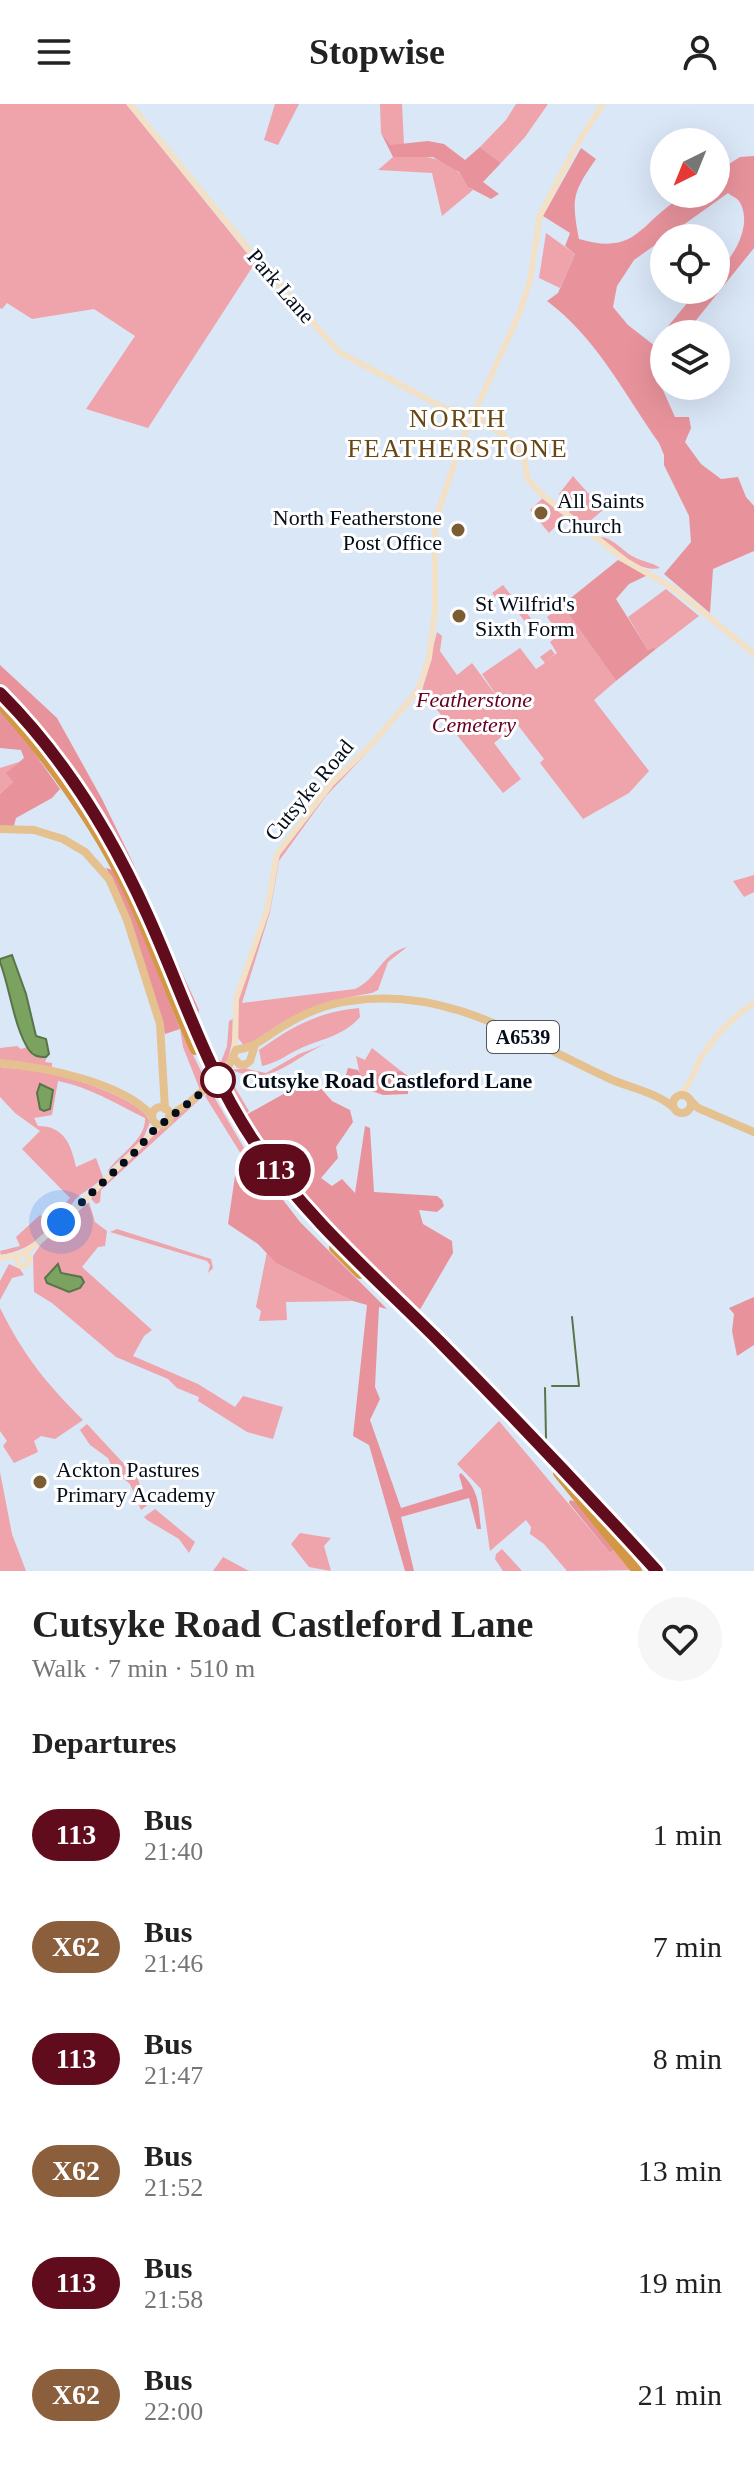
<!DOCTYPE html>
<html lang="en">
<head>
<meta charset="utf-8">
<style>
	:root { --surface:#fff; --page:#f6f6f6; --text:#222; --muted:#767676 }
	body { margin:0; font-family:"Times New Roman",serif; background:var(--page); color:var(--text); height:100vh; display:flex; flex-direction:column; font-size:30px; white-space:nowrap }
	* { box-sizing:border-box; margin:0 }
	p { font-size:26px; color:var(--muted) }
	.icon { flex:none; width:44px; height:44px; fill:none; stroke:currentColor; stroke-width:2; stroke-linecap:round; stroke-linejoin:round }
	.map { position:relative; height:1467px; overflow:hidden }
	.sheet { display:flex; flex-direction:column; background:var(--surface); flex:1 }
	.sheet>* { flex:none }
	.badge { padding:0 16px; border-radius:26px; font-size:28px; line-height:52px }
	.needle { width:52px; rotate:223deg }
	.controls { position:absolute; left:650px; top:24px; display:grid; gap:16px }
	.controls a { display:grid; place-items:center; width:80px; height:80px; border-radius:50%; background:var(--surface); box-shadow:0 8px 32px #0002; font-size:40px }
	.you { position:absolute; width:40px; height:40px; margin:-20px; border:6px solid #fff; border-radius:50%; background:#1a73e8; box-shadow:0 0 0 12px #1a73e833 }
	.map>.badge { position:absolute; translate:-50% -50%; box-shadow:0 0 0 4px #fff }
	h2 { padding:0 32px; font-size:30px; line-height:72px }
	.round { display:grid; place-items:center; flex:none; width:84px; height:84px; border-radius:42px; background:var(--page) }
	.overview { display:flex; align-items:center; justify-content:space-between; height:136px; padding:0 32px }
	h1 { font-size:38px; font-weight:700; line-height:60px }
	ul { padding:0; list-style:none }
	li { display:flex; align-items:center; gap:24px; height:112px; padding:0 32px }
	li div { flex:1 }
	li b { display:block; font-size:30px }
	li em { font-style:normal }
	li .badge { min-width:88px; font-weight:700; text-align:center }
	header { display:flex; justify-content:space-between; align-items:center; height:104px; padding:0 32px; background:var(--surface); font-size:36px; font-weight:700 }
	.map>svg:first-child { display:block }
	.green { fill:#efa3aa }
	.forest { fill:#e8939c }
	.water { fill:#7ba25f; stroke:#57754a; stroke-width:2 }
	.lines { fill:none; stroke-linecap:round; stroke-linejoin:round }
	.stream { stroke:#57754a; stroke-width:2 }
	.secondary { stroke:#f2e0c7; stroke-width:6 }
	.primary { stroke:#e4c18f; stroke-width:8 }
	.highway { stroke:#d29845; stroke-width:10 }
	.line-casing { stroke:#fff; stroke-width:18 }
	.line { stroke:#600c1c; stroke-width:12 }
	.walk { stroke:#040d1a; stroke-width:8; stroke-dasharray:0 14.4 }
	.poi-dot { fill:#7c5c32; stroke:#fff; stroke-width:3 }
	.stop-dot { fill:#fff; stroke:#600c1c; stroke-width:4 }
	.labels { text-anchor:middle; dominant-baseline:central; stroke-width:6; stroke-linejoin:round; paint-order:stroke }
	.shield { fill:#fff; stroke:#4f565f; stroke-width:2 }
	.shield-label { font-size:20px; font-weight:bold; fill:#040d1a }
	.street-label { font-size:22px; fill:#040d1a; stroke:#fff }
	.poi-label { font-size:22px; fill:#040d1a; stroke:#fff; text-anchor:start }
	.park-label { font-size:22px; font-style:italic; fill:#670020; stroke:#fff }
	.stop-label { font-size:22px; font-weight:bold; fill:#040d1a; stroke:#fff; text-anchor:start }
	.quarter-label { font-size:26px; letter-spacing:2px; fill:#694713; stroke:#fff }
</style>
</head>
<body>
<header><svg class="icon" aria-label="menu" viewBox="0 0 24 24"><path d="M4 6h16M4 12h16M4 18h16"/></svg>Stopwise<svg class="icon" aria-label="person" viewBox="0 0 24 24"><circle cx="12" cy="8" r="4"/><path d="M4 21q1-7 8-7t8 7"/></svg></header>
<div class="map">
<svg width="754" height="1467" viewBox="0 0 754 1467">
	<rect width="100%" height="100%" fill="#dae7f7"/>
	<!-- green -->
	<path class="green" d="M0,0H126L255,159L148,324L86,305L135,232L94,205L32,215L7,199L2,205L0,204Z
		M275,0H299L278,41L264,36Z
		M380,0H402L404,41H391L381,29Z
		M516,0H548L525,33L501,59L480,43L506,16Z
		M393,53C418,52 435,50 456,66C464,72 464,81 473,86L442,112L432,69L378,66Z
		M546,129L575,150L560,184L539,174Z
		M573,372L603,406L584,422L567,410L573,404L559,390Z
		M543,394L565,413L549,429L530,406Z
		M599,433C613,433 622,447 634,453C643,458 652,458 660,464C638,469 615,446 599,433Z
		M503,481L511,491L502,499L512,492L539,524L533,528L512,501L515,498L505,505L492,489Z
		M666,485L699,512L656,545L654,543L648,546L628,513Z
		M562,501L616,577L594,596L649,667L629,689L583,715L540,659L544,655L517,620L494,639L521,675L503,689L422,587L437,528L442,532L440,547L457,571L472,559L501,598L482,570L520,544L536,565L545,559L540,553L551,545L555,550L545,558L557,549L550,538L560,530L547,513Z
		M366,650L326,692L279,757L270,808L242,899L355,885C378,875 380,850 407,843L388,858L378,886L372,889L344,894L316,903L245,943L238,934L237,895L269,803L276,754L334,680Z
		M19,658L7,669L13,678L0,690V664Z
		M134,761L179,862L171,864L131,762Z
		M754,771V788L744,793L733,777Z
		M359,904L360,913C343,933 319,935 297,946C285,952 276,959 262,962L259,946C293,922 318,908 359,904Z
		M233,915C233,937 232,952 219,970L195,925L221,958L227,942L229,917Z
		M180,925L207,979L200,986L183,943Z
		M326,940C291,954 272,984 232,966L243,964L266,969L299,950Z
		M17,942L21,945L27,943L38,953H47L45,958L52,959V963L0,957V944Z
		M372,944L401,967L360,971L356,952L365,956Z
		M0,963C15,965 30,965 44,968C68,972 143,995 150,1018L143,1035L107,1068C117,1051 146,1037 145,1014C117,1000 89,983 58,977L52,1011L34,1014L38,1022C64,1022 71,1040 76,1063L96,1054L103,1073C94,1084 80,1089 75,1096C54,1123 36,1145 1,1151L0,1147L20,1142L16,1133L40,1111L50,1117L70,1094L22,1045L40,1027L15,1009L0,993Z
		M227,970L249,1007L244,1012L221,974Z
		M210,986L247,1049L241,1050L205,992Z
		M198,994L199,996L101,1086L100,1098L96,1100L91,1095L93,1092L147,1039L156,1026L168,1021L173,1014Z
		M89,1098L95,1118L107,1127L105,1142L98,1143L82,1163L152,1226L144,1232L133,1252L198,1280L235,1303L243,1292L283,1303L273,1335L247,1328L198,1297L199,1293L177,1284L168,1275L116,1253L52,1199L34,1188L33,1152L41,1140Z
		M117,1125L211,1155L213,1164L208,1169L210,1161L207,1157L110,1128Z
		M267,1148L277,1160L353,1197L286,1198L287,1216L259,1217L261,1207L256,1203Z
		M9,1160L20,1165L24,1171L12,1174L0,1196V1177Z
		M0,1204C24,1252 45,1278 83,1316L55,1335L41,1332L34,1337L38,1348L14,1359L3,1342L7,1337L0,1327Z
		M499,1317L610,1449L615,1444L633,1466L567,1467L544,1440L530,1430L531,1423L526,1416L490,1447L481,1385L457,1360Z
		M87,1320L138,1375L142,1389L149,1400L141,1406L130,1380L113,1366L108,1354L90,1341L80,1326Z
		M0,1368L12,1430L26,1467H0Z
		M155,1405L195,1438L189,1449L179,1435L147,1416L144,1413Z
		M300,1429L331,1434L324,1442L331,1467L309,1463L291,1440Z
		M502,1445L522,1467H503L495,1455L496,1450Z
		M223,1453L247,1466L250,1467H213Z"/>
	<!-- forest -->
	<path class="forest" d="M381,29L391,41L428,37L444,40L465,56L480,43L501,59L483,78L499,90L491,95L468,83L459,68L433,53H393Z
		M581,44L596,55C573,88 571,94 579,135C639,153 641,115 684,92C693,88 707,90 716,90V68L740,53L754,52V144L685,230H664L663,241L660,232L698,186H716V169C733,155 754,120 739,97C736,93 731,92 728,89L634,156L617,182L613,203L628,221L664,249V255L653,264L675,313H689L691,324L685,338L701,360L721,375L738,373L746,393L754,402V447L713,465L710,509L664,470L691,438L689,412L664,361V351L659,339C624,290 597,234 547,197L558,189L575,150L565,142L570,129L543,112Z
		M618,456L648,471L629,480L616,495L648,546L654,543L656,545L616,577L562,501Z
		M0,561L57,614L102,695L134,761L131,762L96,703L56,645L0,580Z
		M0,606L15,622L60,685L52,694L16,714L14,722H0V690L13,678L6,669L24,654L21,646L0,644Z
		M106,764L113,766L136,813L180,925L165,930L159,905L113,777Z
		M179,862L199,906L195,925L171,864Z
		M348,964L358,966L361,971L401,967L408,972V990L383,991L344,977Z
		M312,974L332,997L350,1006L353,1018L336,1043L338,1054L321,1074L332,1082L342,1075L355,1089L365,1022L370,1024L374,1088L437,1092L442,1096L444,1102L437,1108L419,1106L423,1120L452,1137L453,1149L418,1209L324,1117L302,1091L244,1012Z
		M247,1049L300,1118L387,1205L379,1203L375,1283L380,1295L370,1316L401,1404L463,1385L459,1371L461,1369C480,1388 478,1399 481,1425H477L469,1394L401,1413L414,1467H405L369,1341L353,1332L367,1201L353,1197L277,1160L258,1140L228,1120L237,1058L241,1050Z
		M754,1193V1241L737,1252L732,1227L734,1210L729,1204Z
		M570,1396L574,1397L615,1444L610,1449L569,1399Z"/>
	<!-- water -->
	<path class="water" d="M12,851L26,890L36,932L46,935L49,950L46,953C38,953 33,952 29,946C14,924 10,884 0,858V855Z
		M40,980L53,986L50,1005L44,1007L40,1005L37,989Z
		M58,1160L61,1169L81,1173L84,1178L80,1184L69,1188L47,1179L45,1174Z"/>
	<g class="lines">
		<!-- stream -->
		<path class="stream" d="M552,1282H579L572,1213
			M545,1284L546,1334"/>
		<!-- secondary -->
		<path class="secondary" d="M130,0L255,153L339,248L444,304L471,308L506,333L524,351L527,374L540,389L626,457L676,486L754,550
			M235,947L236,895L267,806L277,750L332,679L370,642L415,590L422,576L429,554L435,506V430L438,408L463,334L519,210L530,177L540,111L576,42L603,0
			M679,992C690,983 694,966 701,954C714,932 733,913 754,899
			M22,1150L35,1141L87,1094L160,1021
			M17 1156a6 6 0 1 1 12 0a6 6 0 1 1-12 0Z
			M0,1154L20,1151"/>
		<!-- primary -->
		<path class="primary" d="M0,725L34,726L63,735L85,748L109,775L127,816L160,920L165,1005
			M245,944C259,941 269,930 282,923C302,910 326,900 350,897C448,882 523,935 608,974C629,984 657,988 674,1004
			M233,953L239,960L245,961L250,957L255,941
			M0,959C43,963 123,978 152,1012
			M673 1000a9 9 0 1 1 18 0a9 9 0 1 1-18 0Z
			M689,995L698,1004L754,1028
			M152 1012a9 9 0 1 1 18 0a9 9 0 1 1-18 0Z
			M169,1012L189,999L227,965L236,946L245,944"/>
		<!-- highway -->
		<path class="highway" d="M0,588C62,651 110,730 147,809C183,889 205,965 255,1039C306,1113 373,1171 436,1234C511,1310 585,1388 657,1467
			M0,600C50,657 95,718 128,787C153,839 171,894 195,946
			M334,1144L360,1170
			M558,1369L637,1467"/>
	</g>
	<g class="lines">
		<!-- line casing -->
		<g class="line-casing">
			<path id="line" d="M0,589C62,651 111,730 147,810C182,887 206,967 255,1039C307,1114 376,1174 440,1238C514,1313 586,1389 657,1467"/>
		</g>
		<!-- line -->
		<use href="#line" class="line"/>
		<!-- walk -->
		<path class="walk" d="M61,1118L135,1048L154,1026L218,976"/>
	</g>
	<!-- markers -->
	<g class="poi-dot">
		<circle cx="541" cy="409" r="8"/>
		<circle cx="458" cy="426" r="8"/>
		<circle cx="459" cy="512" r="8"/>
		<circle cx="40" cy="1378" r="8"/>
	</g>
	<circle class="stop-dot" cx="218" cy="976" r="16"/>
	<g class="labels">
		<!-- shield labels -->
		<rect class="shield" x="487" y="917" width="72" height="32" rx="6"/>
		<g class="shield-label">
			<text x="523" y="933">A6539</text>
		</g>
		<!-- street labels -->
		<g class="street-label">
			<text transform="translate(281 182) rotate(49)">Park Lane</text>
			<text transform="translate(309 686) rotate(-50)">Cutsyke Road</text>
		</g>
		<!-- poi labels -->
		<g class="poi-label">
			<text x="557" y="396">All Saints<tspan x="557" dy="25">Church</tspan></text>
			<text x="442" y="413" text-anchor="end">North Featherstone<tspan x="442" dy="25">Post Office</tspan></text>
			<text x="475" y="499">St Wilfrid's<tspan x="475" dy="25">Sixth Form</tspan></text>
			<text x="56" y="1365">Ackton Pastures<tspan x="56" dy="25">Primary Academy</tspan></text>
		</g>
		<!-- park labels -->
		<g class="park-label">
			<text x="474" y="595">Featherstone<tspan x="474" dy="25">Cemetery</tspan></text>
		</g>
		<!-- stop labels -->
		<g class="stop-label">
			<text x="242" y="976">Cutsyke Road Castleford Lane</text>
		</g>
		<!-- quarter labels -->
		<g class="quarter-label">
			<text x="458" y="314">NORTH<tspan x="458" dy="30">FEATHERSTONE</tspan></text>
		</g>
	</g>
</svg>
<div class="controls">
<a><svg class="needle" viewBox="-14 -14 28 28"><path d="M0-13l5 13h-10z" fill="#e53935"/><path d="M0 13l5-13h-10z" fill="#767676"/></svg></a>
<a><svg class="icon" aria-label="locate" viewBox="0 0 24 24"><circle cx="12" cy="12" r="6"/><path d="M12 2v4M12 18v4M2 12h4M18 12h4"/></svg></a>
<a><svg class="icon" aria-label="layers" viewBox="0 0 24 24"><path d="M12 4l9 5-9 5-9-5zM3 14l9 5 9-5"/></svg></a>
</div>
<div class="you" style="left:61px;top:1118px"></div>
<b class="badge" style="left:275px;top:1066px;background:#600c1c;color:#fff">113</b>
</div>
<section class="sheet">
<div class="overview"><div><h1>Cutsyke Road Castleford Lane</h1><p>Walk · 7 min · 510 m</p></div><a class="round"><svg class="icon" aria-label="heart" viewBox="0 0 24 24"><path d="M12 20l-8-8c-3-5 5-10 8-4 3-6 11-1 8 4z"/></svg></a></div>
<h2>Departures</h2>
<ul>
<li><span class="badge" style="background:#600c1c;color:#fff">113</span><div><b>Bus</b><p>21:40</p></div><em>1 min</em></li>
<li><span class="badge" style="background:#8b5e3c;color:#fff">X62</span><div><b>Bus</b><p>21:46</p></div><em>7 min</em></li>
<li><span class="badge" style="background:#600c1c;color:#fff">113</span><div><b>Bus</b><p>21:47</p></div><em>8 min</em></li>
<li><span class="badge" style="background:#8b5e3c;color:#fff">X62</span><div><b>Bus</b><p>21:52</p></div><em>13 min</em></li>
<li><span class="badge" style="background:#600c1c;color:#fff">113</span><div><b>Bus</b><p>21:58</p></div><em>19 min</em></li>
<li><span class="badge" style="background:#8b5e3c;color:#fff">X62</span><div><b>Bus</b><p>22:00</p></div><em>21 min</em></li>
</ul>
</section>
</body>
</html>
